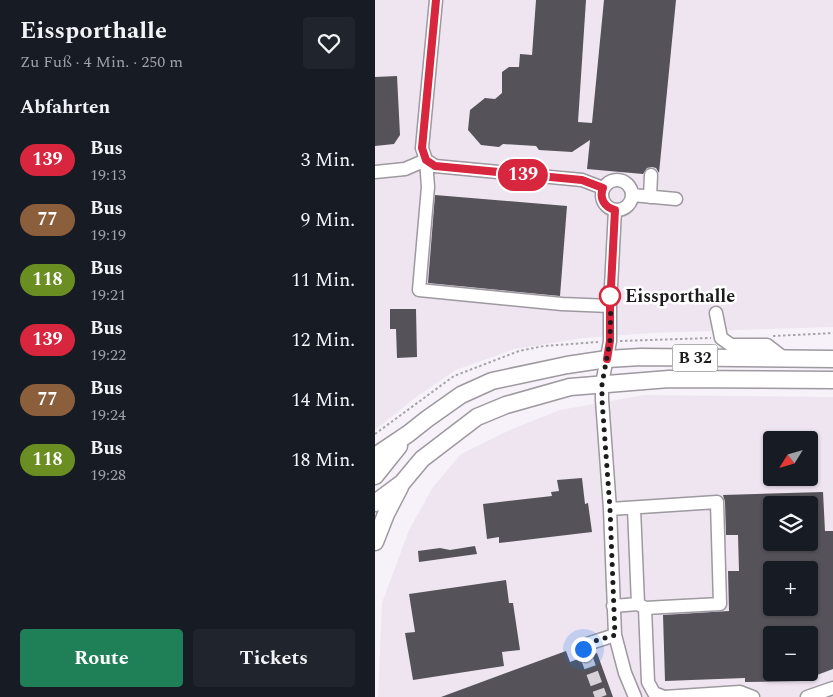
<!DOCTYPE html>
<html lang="de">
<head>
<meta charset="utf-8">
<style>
	:root { --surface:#171b24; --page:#20242c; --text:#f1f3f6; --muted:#9ea1a6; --accent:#1f7f57 }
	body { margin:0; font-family:Spectral,serif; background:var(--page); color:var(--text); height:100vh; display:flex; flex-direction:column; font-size:19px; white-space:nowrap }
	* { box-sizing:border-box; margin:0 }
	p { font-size:16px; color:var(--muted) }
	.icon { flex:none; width:28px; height:28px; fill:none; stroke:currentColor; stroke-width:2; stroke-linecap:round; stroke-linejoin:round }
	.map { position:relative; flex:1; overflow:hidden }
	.drawer { display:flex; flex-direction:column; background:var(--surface); width:375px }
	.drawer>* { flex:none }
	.badge { padding:0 10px; border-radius:16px; font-size:18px; line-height:32px }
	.needle { width:32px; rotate:233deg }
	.buttons { position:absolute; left:388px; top:431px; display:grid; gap:10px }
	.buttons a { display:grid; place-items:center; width:55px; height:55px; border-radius:5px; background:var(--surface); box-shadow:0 1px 4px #0004; font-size:25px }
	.you { position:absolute; width:25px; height:25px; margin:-12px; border:4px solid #fff; border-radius:50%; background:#1a73e8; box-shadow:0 0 0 8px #1a73e833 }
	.map>.badge { position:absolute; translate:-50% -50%; box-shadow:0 0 0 2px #fff }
	h2 { padding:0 20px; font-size:19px; line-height:45px }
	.round { display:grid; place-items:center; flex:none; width:52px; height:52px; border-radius:5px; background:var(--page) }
	.summary { display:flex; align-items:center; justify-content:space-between; height:85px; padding:0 20px }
	h1 { font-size:24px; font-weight:700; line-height:38px }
	.button { display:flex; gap:10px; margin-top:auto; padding:10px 20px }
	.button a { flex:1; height:58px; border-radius:5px; background:var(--accent); color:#fff; font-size:20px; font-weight:700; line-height:58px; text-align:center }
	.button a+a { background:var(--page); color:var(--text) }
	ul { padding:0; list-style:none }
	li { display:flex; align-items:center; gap:15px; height:60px; padding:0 20px }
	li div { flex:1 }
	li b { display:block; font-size:19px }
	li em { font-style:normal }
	li .badge { min-width:55px; font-weight:700; text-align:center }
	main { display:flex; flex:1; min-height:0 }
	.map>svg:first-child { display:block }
	.built { fill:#eee5f1; fill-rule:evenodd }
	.building { fill:#555359; fill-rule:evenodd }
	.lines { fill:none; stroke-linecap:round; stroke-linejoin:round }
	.minor-tunnel { stroke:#d6d2d8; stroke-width:12; stroke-dasharray:12 6; stroke-linecap:butt }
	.minor-casing { stroke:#9d999f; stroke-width:15 }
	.major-casing { stroke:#9d999f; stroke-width:19 }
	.path { stroke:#a6a2a7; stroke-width:2; stroke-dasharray:2.5 2.5; stroke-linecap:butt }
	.minor { stroke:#fff; stroke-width:12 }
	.major { stroke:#fff; stroke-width:16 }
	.line-casing { stroke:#fff; stroke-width:11 }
	.line { stroke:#d7263d; stroke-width:8 }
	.walk { stroke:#1d1b1d; stroke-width:5; stroke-dasharray:0 9 }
	.stop-dot { fill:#fff; stroke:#d7263d; stroke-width:2.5 }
	.labels { text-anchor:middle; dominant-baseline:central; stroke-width:5; stroke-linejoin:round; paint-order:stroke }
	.shield { fill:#fff; stroke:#615f61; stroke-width:1 }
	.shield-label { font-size:16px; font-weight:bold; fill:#1d1b1d }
	.stop-label { font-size:18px; font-weight:bold; fill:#1d1b1d; stroke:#fff; text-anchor:start }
</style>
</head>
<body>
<main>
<section class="drawer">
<div class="summary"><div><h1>Eissporthalle</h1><p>Zu Fuß · 4 Min. · 250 m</p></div><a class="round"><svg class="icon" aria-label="heart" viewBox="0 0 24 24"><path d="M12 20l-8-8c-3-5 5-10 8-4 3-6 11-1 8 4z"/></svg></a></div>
<h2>Abfahrten</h2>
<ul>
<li><span class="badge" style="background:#d7263d;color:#fff">139</span><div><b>Bus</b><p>19:13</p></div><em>3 Min.</em></li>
<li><span class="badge" style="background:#8b5e3c;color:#fff">77</span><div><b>Bus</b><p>19:19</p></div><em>9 Min.</em></li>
<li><span class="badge" style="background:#6b8e23;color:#fff">118</span><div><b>Bus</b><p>19:21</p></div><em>11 Min.</em></li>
<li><span class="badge" style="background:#d7263d;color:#fff">139</span><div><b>Bus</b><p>19:22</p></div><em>12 Min.</em></li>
<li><span class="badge" style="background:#8b5e3c;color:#fff">77</span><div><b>Bus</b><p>19:24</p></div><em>14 Min.</em></li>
<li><span class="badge" style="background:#6b8e23;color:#fff">118</span><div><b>Bus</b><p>19:28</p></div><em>18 Min.</em></li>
</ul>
<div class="button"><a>Route</a><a>Tickets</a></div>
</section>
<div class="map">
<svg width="458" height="697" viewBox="0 0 458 697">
	<rect width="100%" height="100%" fill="#f7f2f9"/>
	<!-- built -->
	<path class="built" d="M0,0H458V327L276,333L209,338L140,349L81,370L40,398L0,430Z
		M269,395L458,397V697H3L7,603L34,530L58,487L86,454L137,429L185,410ZM396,440H434V478H396ZM396,505H434V542H396ZM396,570H434V608H396ZM396,635H434V672H396Z"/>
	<!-- building -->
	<path class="building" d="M161,0H211L203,122L217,123L229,0H301L284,173L281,168L277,167L272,168L268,174L212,169L215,140L197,152L164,150L161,146L128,144L124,147L106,145L93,130L95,110L110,98L120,99L127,93V72L134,67H144L145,54L157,55Z
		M22,76L25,135L19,144L0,146V77Z
		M60,195L192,206L185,296L53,283Z
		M15,309H41L42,357L22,358L21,329H15Z
		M207,478L210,504L213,503L217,532L124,543V537L112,539L108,504L177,496L176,492L184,491L182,480Z
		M448,492L450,531H458V669L426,681L370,682V678L290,681L288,615L354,611L353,571H364L363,535H351L350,502L348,495ZM396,505H434V542H396ZM396,570H434V608H396ZM396,635H434V672H396Z
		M100,546L102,554L44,562L43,551L65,548L75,550Z
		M131,580L134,603H138L145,650L127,652L129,666L38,680L30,633L40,632L34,594Z
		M191,651L195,662L203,659L211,664L217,661L219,654L222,653L238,697H66Z"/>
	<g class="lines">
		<!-- minor-tunnel -->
		<path class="minor-tunnel" d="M211,656L226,697"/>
		<!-- minor casing -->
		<g class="minor-casing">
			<path id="minor" d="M61,0L47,148L51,160L53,187L44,290L187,304L235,306
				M51,160L60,166L207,180L228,188
				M0,172L30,169L51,160
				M227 195a15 15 0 1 1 30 0a15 15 0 1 1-30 0Z
				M257,195L301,199
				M275,197L276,175
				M240,210L235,306V341L227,384V400L235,509L240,635L250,673L260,697
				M341,313L346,338L356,345H392L409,358
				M259,508L263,604
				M235,509L342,502L345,604L270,608L263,604L238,606
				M270,608L273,682L279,693L289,697L365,692L378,697
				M211,656L208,649L209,645L240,635
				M432,697L458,688"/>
		</g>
		<!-- major casing -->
		<g class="major-casing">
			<path id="major" d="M0,456L33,434L52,419L86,395L117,381L192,365L232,359L266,357L458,359
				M0,476L24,446
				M0,503L27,483L47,459L102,417L131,405L195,387L294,379L458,380
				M0,542L11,514L25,487"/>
		</g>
		<!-- path -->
		<path class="path" d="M398,336L458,333
			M245,341L336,338
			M0,434L79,376L144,351L169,346L223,342"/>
		<!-- minor -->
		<use href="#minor" class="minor"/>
		<!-- major -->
		<use href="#major" class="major"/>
	</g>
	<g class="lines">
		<!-- line casing -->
		<g class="line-casing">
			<path id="line" d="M61,0L47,148L51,160L60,166L207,180L228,188C224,198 229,207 240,210L235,306V341L232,359"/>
		</g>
		<!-- line -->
		<use href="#line" class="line"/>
		<!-- walk -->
		<path class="walk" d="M208,649L209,644L240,635L235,509L227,400V384L235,341L236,294L235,296"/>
	</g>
	<!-- markers -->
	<circle class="stop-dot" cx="235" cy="296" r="10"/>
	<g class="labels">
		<!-- shield labels -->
		<rect class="shield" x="297.5" y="344.5" width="45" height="27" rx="4"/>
		<g class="shield-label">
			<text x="320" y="358">B 32</text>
		</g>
		<!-- stop labels -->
		<g class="stop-label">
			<text x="250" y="296">Eissporthalle</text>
		</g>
	</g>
</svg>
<div class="buttons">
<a><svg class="needle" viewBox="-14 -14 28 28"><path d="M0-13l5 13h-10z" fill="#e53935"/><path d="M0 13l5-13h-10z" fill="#9ea1a6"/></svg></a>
<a><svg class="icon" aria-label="layers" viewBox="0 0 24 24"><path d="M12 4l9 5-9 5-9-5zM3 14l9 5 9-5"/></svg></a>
<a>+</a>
<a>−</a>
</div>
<div class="you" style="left:208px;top:649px"></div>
<b class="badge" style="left:148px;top:175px;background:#d7263d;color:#fff">139</b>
</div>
</main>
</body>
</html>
